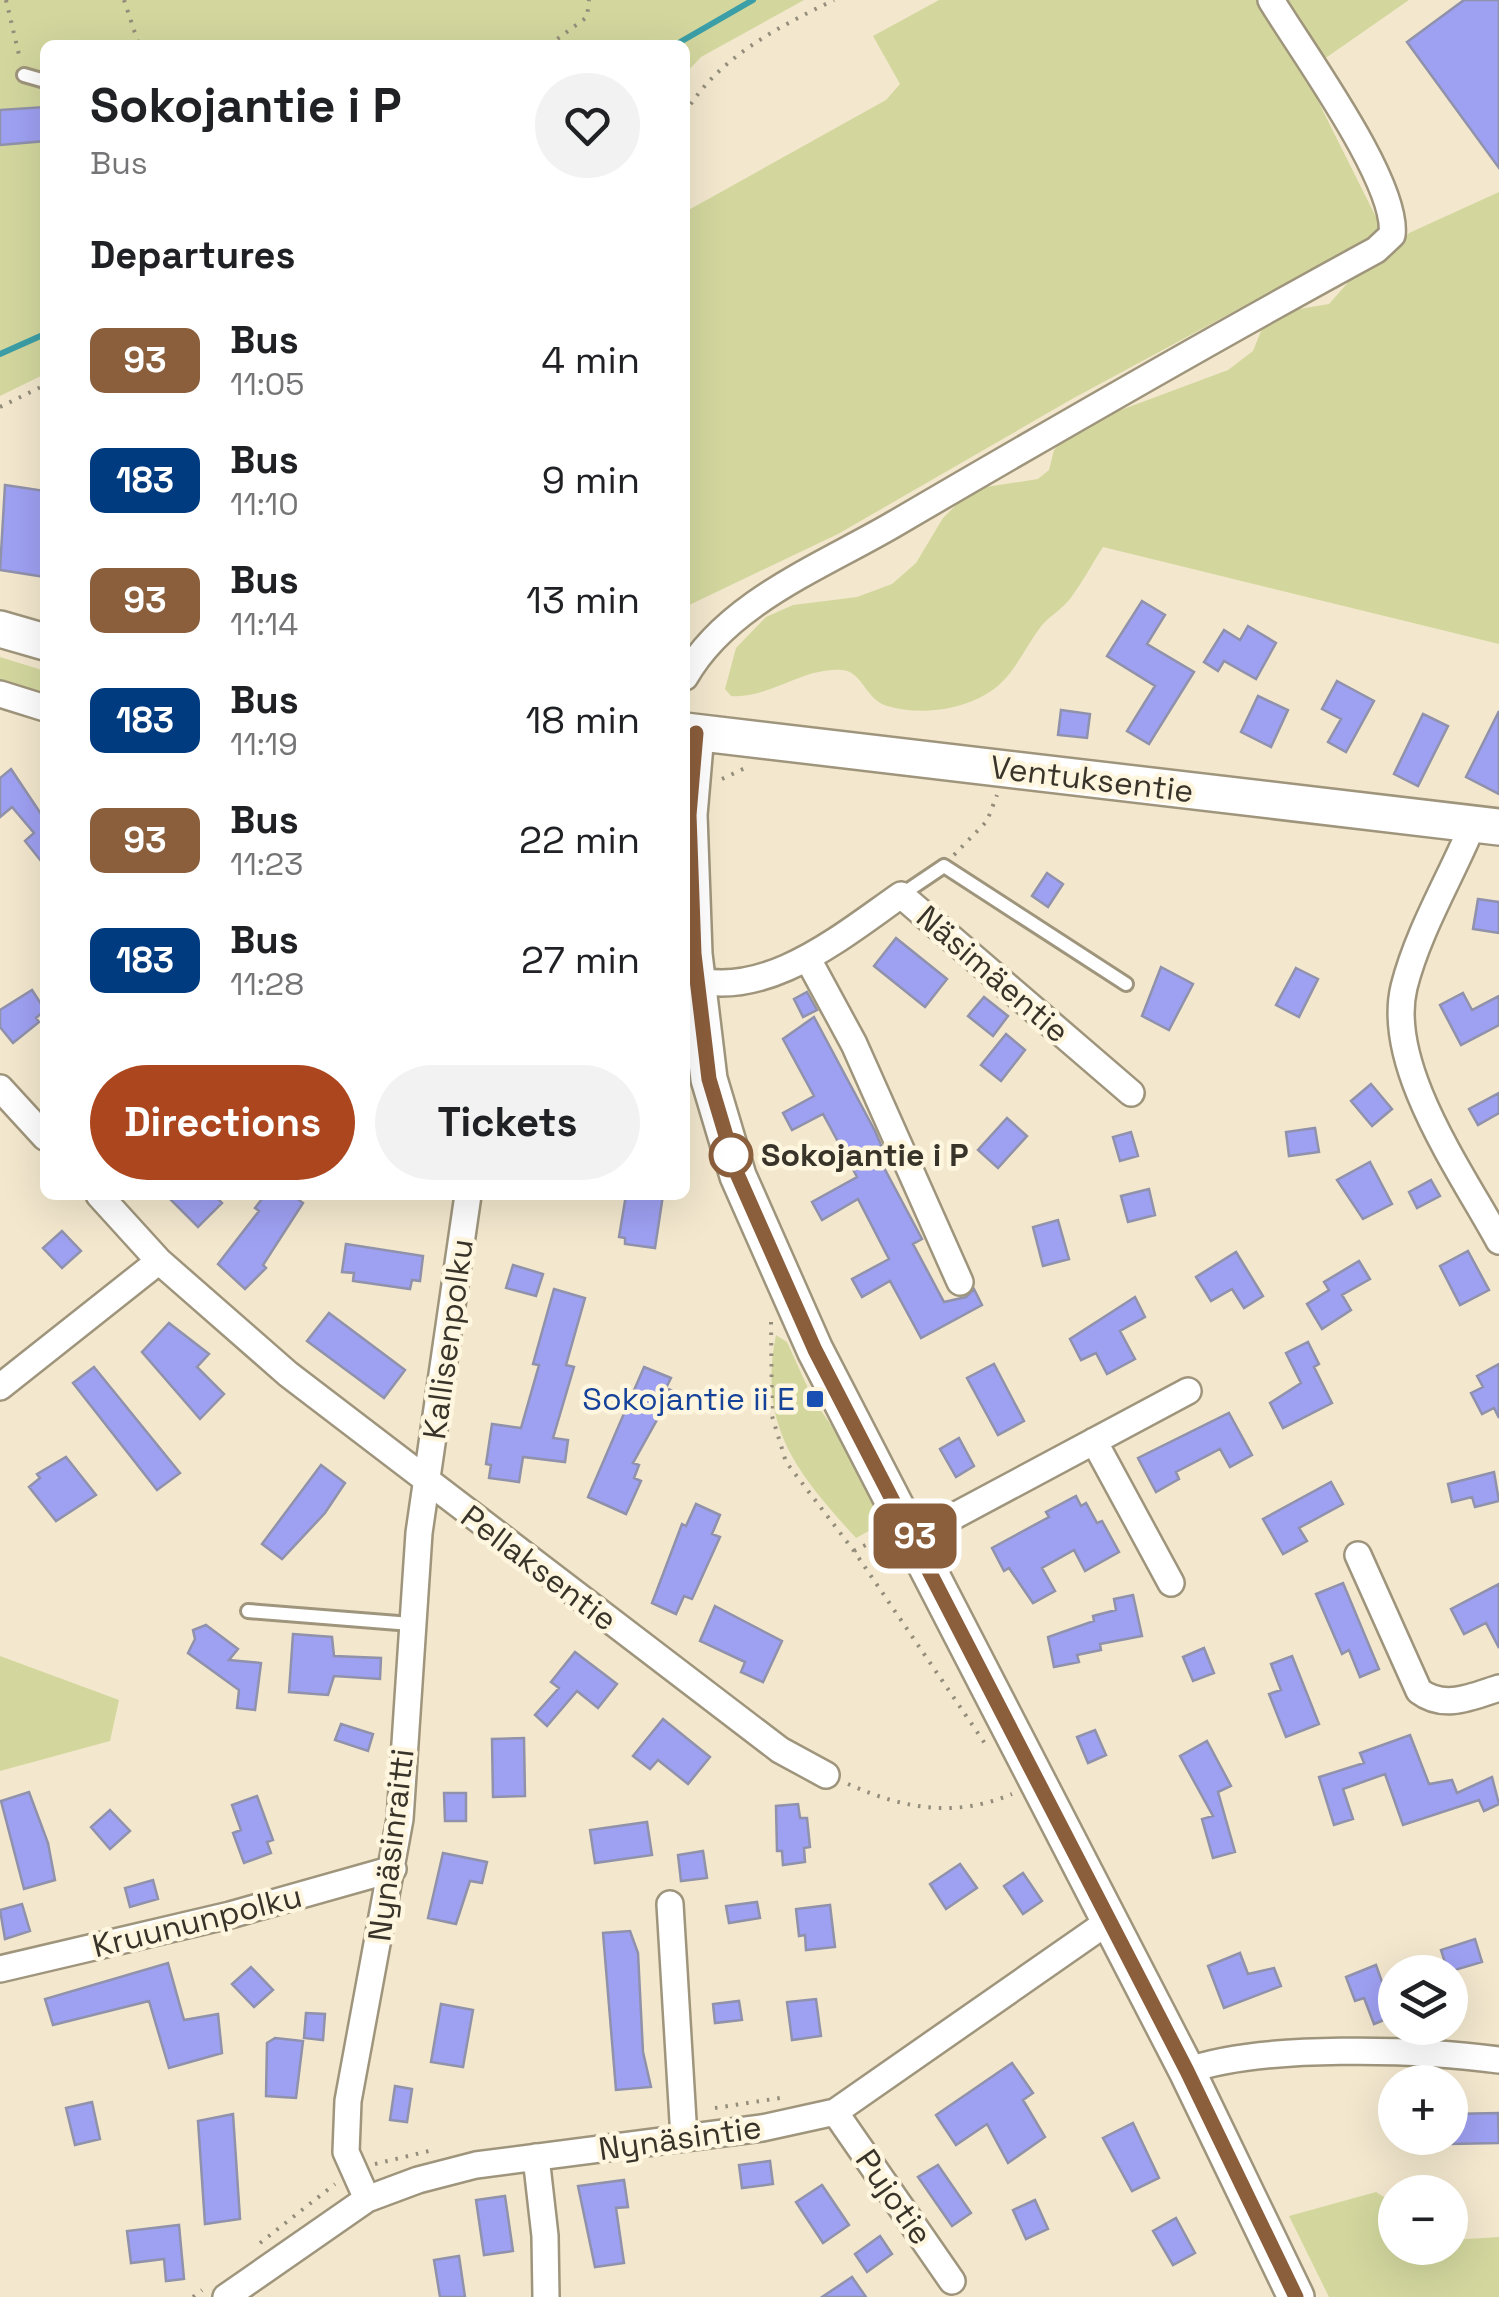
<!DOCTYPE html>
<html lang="en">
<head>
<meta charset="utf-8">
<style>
	:root { --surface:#fff; --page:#f2f2f2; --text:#202124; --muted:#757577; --accent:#ac461e }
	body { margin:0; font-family:"Space Grotesk",sans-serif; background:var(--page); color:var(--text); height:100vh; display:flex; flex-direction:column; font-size:38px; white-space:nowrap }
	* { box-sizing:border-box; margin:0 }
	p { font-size:32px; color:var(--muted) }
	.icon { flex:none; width:55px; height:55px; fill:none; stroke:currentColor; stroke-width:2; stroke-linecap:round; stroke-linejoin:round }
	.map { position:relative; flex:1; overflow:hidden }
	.details { position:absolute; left:40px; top:40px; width:650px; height:1160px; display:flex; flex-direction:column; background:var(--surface); border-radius:15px; box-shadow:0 10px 40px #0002 }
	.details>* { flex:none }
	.badge { padding:0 20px; border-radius:15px; font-size:35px; line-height:65px }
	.fabs { position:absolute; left:1378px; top:1955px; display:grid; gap:20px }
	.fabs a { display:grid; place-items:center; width:90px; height:90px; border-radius:50%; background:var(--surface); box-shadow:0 10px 40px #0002; font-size:50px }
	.map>.badge { position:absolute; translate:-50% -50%; box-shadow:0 0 0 5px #fff }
	h2 { padding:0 50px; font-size:38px; line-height:90px }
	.round { display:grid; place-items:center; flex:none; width:105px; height:105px; border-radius:52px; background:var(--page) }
	.headline { display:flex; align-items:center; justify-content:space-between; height:170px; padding:0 50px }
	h1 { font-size:48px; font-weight:800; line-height:75px }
	.action { display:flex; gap:20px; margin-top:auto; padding:20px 50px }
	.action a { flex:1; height:115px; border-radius:60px; background:var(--accent); color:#fff; font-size:40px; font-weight:800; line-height:115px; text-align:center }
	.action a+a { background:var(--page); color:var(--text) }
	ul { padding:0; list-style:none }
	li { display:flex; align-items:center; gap:30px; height:120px; padding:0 50px }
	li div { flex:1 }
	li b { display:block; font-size:38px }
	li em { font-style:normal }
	li .badge { min-width:110px; font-weight:700; text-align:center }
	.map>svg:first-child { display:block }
	.green { fill:#d3d79e }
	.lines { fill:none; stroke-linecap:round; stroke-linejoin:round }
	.stream { stroke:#3c9ea6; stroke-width:6 }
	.building { fill:#9ea0f2; stroke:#9091aa; stroke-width:2.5 }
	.lane-casing { stroke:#9f957c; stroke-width:18 }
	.street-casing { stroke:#9f957c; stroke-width:30 }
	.secondary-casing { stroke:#9f957c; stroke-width:40 }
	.path { stroke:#948d7b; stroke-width:4; stroke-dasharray:2.5 8; stroke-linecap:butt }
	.lane { stroke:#fff; stroke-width:12 }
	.street { stroke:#fff; stroke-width:25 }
	.secondary { stroke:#fff; stroke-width:35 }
	.line-casing { stroke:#fff; stroke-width:22 }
	.line { stroke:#8b5e3c; stroke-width:15 }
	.stop-dot { fill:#fff; stroke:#8b5e3c; stroke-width:5 }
	.transit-dot { fill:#1a4fb4; stroke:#fff6e0; stroke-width:4 }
	.labels { text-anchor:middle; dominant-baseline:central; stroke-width:9; stroke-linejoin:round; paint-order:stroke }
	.street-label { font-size:32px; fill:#38342a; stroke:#fff6e0 }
	.stop-label { font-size:32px; font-weight:bold; fill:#38342a; stroke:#fff6e0; text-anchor:start }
	.transit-label { font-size:32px; fill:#164399; stroke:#fff6e0; text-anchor:end }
</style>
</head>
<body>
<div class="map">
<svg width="1499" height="2297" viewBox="0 0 1499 2297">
	<rect width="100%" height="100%" fill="#f3e8ce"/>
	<!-- green -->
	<path class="green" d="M0,0H804L701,57L685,74V45H45V374L0,396Z
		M939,0H1409L1304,73L1383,231L1072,399L838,534L685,607V212L886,100L900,84L873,36Z
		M1499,192V644L1103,547C1092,564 1082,583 1070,599C1062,609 1050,616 1042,625C1028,643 1018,666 1002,682C975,709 923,717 887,706C866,700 862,671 842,670C803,667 769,699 731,696L725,689L736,648L766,617L793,605L857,597L892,584L916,563L943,518L963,498L986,487L1038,479L1049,470L1054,450L1065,438L1102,417L1228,370L1253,351L1263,326L1293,310L1329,304L1352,278L1383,261L1409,233Z
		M0,657L45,671V700L0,686Z
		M776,1335L787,1342L813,1399L842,1441L885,1522L856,1538C799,1475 757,1428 776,1335Z
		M0,1656L119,1700L110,1741L0,1771Z
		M1376,2192L1395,2204V2248H1450V2240L1499,2237V2297H1329L1289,2216Z"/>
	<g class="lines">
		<!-- stream -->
		<path class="stream" d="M675,45L753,0
			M0,354L45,334"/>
	</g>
	<!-- building -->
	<path class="building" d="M1464,0H1499V168L1407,42Z
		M45,107V141L0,145V110Z
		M5,485L45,491V577L0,570Z
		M1142,601L1165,615L1147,644L1194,672L1149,744L1127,731L1155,686L1107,656Z
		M1248,626L1276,643L1256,679L1224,661L1218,671L1204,662L1224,630L1240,640Z
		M1337,681L1374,701L1346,752L1328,742L1341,719L1322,709Z
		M1258,696L1288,710L1271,747L1241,732Z
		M1061,710L1090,714L1087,738L1058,735Z
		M1499,711V794L1466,777Z
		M1423,714L1448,726L1418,786L1394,774Z
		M11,769L45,820V866L25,841L34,833L12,807L0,817V778Z
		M1047,873L1063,884L1048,907L1032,896Z
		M1478,899L1499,902V933L1473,929Z
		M896,938L947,979L925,1007L874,966Z
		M1161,967L1193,984L1169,1030L1142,1016Z
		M1296,968L1318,979L1299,1017L1276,1005Z
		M32,990L45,1010L36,1018L39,1022L13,1043L0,1027V1010Z
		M807,992L817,1010L803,1017L794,999Z
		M1463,993L1472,1010L1499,996V1025L1461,1045L1440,1005Z
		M984,997L1008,1016L993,1036L968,1016Z
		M814,1017L875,1131L887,1159L881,1162L922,1239L913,1244L944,1302L966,1297L974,1289L982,1305L921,1338L890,1281L862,1297L852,1279L889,1259L858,1199L822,1220L812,1202L857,1177L823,1114L792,1130L783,1113L814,1096L783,1039Z
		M1006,1034L1025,1050L1001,1081L981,1065Z
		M1371,1084L1392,1109L1372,1126L1351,1101Z
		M1499,1093V1113L1478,1125L1469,1109Z
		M1007,1118L1027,1136L998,1168L978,1150Z
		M1315,1128L1319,1152L1289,1156L1286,1132Z
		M1131,1132L1138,1156L1120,1161L1113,1137Z
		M1370,1162L1392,1204L1363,1219L1337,1180Z
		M1431,1180L1440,1196L1417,1208L1409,1192Z
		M1149,1189L1155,1215L1128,1222L1121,1196Z
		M166,1195H214L222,1203L198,1227Z
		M265,1195H292L303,1203L263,1265L266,1268L245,1289L218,1264L259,1211L255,1208Z
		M626,1195H663L655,1248L625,1244V1238L619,1237Z
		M1058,1220L1069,1259L1043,1266L1033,1227Z
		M62,1231L81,1251L62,1268L43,1248Z
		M346,1244L423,1256L420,1281L412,1280L410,1289L353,1281L354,1273L342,1272Z
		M1468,1251L1489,1290L1460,1305L1440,1266Z
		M1236,1252L1263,1296L1244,1308L1232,1289L1211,1301L1196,1277Z
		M1359,1261L1370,1279L1342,1295L1351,1310L1322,1329L1307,1304L1329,1290L1324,1282Z
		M513,1265L543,1274L536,1296L506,1288Z
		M554,1289L585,1298L566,1365L574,1367L553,1438L568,1440L565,1462L523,1457L519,1482L489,1478L491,1465L486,1464L492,1424L521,1428L539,1365L533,1364Z
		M1135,1297L1145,1317L1120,1331L1135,1359L1107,1374L1096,1353L1081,1360L1070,1339Z
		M329,1313L405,1370L384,1398L307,1341Z
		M169,1323L209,1354L197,1367L224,1394L200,1419L142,1352Z
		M1308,1342L1319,1364L1314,1367L1332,1403L1283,1428L1270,1403L1301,1383L1286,1353Z
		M994,1364L1024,1421L998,1435L967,1378Z
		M1499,1364V1418L1494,1408L1482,1414L1471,1393L1483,1387L1477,1376Z
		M94,1367L180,1473L157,1490L73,1383Z
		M644,1367L671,1378L666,1388L673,1391L633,1463L639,1465L634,1478L641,1481L626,1514L588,1497Z
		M1229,1413L1252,1455L1230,1467L1220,1449L1176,1472L1179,1479L1156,1492L1138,1458Z
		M959,1438L974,1466L956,1477L940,1449Z
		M66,1457L96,1495L56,1521L29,1487L40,1478L37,1474Z
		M321,1465L345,1483L325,1513L282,1559L262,1544Z
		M1494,1472L1499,1501L1475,1507L1472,1497L1452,1502L1448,1484Z
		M1331,1482L1343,1504L1299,1528L1307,1541L1283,1554L1263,1519Z
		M1076,1496L1081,1506L1086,1503L1097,1523L1102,1521L1119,1552L1085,1571L1074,1550L1042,1568L1055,1591L1033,1603L1009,1568L1004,1571L992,1548L1049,1517L1046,1512Z
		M696,1504L720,1515L712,1534L720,1537L692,1599L684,1596L676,1614L652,1603L682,1524L686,1526Z
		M1343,1583L1379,1669L1360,1677L1349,1650L1342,1654L1316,1594Z
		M1499,1584V1648L1486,1623L1464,1634L1451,1609Z
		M1133,1595L1142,1636L1100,1644L1101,1650L1077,1655L1079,1662L1054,1667L1048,1637L1094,1621L1093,1616L1116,1610L1114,1599Z
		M715,1606L782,1641L763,1682L741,1672L745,1662L700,1641Z
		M206,1625L238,1649L229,1660L261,1663L255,1710L237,1708L239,1690L188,1653L195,1639L193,1630Z
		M293,1634L332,1637L334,1656L381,1658L380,1679L334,1676L328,1695L289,1692Z
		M1204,1648L1214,1673L1193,1681L1183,1657Z
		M575,1652L617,1684L598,1708L577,1691L547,1726L535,1715L559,1688L551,1682Z
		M1292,1656L1319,1724L1286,1737L1269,1694L1281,1690L1271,1664Z
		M663,1719L710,1757L688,1784L658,1760L650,1769L633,1756Z
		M341,1724L373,1734L368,1751L335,1740Z
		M1095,1730L1106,1755L1088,1763L1077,1737Z
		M1410,1735L1429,1784L1452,1780L1457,1793L1492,1777L1499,1804L1484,1811L1479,1800L1403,1825L1385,1774L1343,1789L1353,1819L1334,1825L1319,1777L1364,1763L1360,1753Z
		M524,1738L525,1796L493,1797L492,1739Z
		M1207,1741L1231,1786L1218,1792L1235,1852L1213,1858L1202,1819L1213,1816L1180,1756Z
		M29,1792L48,1843L55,1880L24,1889L1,1801Z
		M444,1793H466V1821H445Z
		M257,1796L273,1840L267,1842L271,1853L244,1863L233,1833L241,1830L232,1805Z
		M798,1804L800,1818H807L810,1847L804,1848L805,1862L783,1865L782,1851H777L776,1806Z
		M110,1810L130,1831L110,1849L91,1827Z
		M647,1822L652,1855L595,1863L590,1830Z
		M703,1851L707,1878L681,1881L678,1855Z
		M443,1853L487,1862L482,1883L470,1881L456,1924L428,1918Z
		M960,1864L977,1888L946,1909L930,1884Z
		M1023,1873L1042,1901L1023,1914L1004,1886Z
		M153,1880L158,1899L130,1907L125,1888Z
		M757,1902L760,1918L729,1923L726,1906Z
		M22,1904L30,1931L5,1939L0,1910Z
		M830,1905L835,1947L806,1950L805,1935L799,1936L796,1909Z
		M630,1931L638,1953L643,2052L651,2087L616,2090L603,1933Z
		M1475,1939L1482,1962L1448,1972L1441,1950Z
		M1240,1953L1248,1974L1274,1968L1281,1986L1224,2008L1208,1966Z
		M168,1963L184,2020L218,2014L222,2053L169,2068L149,2001L53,2025L45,1999Z
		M1376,1965L1394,2016L1374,2024L1364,1998L1355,2001L1346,1977Z
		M251,1967L273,1990L254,2007L232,1984Z
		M816,1999L821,2036L792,2040L787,2002Z
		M739,2001L742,2020L715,2023L713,2004Z
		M441,2004L473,2010L463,2067L431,2062Z
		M306,2013L325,2014L323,2040L304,2038Z
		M275,2038L303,2041L296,2098L266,2096L267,2043Z
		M1012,2063L1033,2093L1023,2100L1045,2137L1008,2163L987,2124L956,2145L936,2115Z
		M395,2086L412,2089L407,2122L390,2120Z
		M92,2102L100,2139L75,2145L66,2108Z
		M1498,2113L1499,2143L1450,2144V2114Z
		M233,2114L240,2219L205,2224L198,2121Z
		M1133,2123L1159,2178L1132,2191L1103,2138Z
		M770,2161L773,2184L742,2188L739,2165Z
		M938,2165L971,2213L952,2226L918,2177Z
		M624,2180L628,2207L616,2208L624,2263L595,2267L578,2186Z
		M822,2185L849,2225L823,2243L796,2202Z
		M505,2196L513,2251L484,2255L476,2200Z
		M1035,2200L1048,2229L1026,2239L1013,2210Z
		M1176,2218L1195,2253L1173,2265L1153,2231Z
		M179,2225L184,2279L166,2281L164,2259L131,2263L127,2231Z
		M880,2236L892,2254L867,2272L855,2254Z
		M459,2256L465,2297H440L434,2260Z
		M852,2277L866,2297H822Z"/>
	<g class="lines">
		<!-- lane casing -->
		<g class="lane-casing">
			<path id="lane" d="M24,75L45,81
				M901,895L944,866L1126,984
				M248,1611L411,1624"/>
		</g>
		<!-- street casing -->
		<g class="street-casing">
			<path id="street" d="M685,677C727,602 825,565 896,523C1055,430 1214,338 1376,250L1392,235C1399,183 1301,50 1271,0
				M0,694L45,708
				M1473,824C1451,877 1418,931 1404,987C1385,1066 1462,1173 1499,1241
				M809,961L854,1044L960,1282
				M685,977C763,1004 843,935 901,895L1131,1093
				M0,1088L45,1137
				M99,1195L159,1261L288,1374L780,1750L826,1775
				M0,1387L159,1261
				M1094,1441L1171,1583
				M915,1537L1188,1391
				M1358,1555L1419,1691C1444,1710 1471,1697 1499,1688
				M670,1904L684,2138
				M0,1969L230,1915L393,1869
				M1187,2071C1259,2044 1421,2049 1499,2060
				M835,2112L952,2281
				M536,2157L545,2236L546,2297
				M367,2199L346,2152L348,2101L400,1819L419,1533L468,1195
				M226,2297L367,2199L418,2180L476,2165L762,2128L835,2112L1109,1921"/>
		</g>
		<!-- secondary casing -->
		<g class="secondary-casing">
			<path id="secondary" d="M0,629L45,642
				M685,731L1499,827
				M696,733L689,815L694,954L709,1079L738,1176L815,1350L1187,2071L1296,2297"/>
		</g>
		<!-- path -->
		<path class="path" d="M6,0L20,59
			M124,0L139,45
			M549,45L587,17L589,0
			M685,113C718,58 776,28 834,0
			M0,407L45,385
			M722,779L745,768
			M954,855L987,821L997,795
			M771,1322L772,1416L786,1462L854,1551L986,1745
			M854,1551L881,1537
			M848,1784C904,1809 955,1818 1012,1794
			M715,2108L780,2098
			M375,2164L429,2151
			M260,2243L335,2184
			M193,2297L202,2290"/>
		<!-- lane -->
		<use href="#lane" class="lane"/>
		<!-- street -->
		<use href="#street" class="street"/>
		<!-- secondary -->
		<use href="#secondary" class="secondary"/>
	</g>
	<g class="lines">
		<!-- line casing -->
		<g class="line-casing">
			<path id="line" d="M696,733L689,815L694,954L709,1079L738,1176L815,1350L1187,2071L1296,2297"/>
		</g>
		<!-- line -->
		<use href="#line" class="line"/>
	</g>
	<!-- markers -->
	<circle class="stop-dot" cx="731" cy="1155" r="20"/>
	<rect class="transit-dot" x="805" y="1389" width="20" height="20" rx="5"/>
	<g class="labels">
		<!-- street labels -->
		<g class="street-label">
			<text transform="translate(1092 779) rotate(7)">Ventuksentie</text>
			<text transform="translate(993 974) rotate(41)">Näsimäentie</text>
			<text transform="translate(448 1339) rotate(-82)">Kallisenpolku</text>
			<text transform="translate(539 1568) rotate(37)">Pellaksentie</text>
			<text transform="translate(391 1845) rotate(-83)">Nynäsinraitti</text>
			<text transform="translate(197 1921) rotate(-14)">Kruununpolku</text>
			<text transform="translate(680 2138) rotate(-8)">Nynäsintie</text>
			<text transform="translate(894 2197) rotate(55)">Pujotie</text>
		</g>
		<!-- stop labels -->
		<g class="stop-label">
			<text x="761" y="1155">Sokojantie i P</text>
		</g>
		<!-- transit labels -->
		<g class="transit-label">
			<text x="795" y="1399">Sokojantie ii E</text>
		</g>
	</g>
</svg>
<div class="fabs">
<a><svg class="icon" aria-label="layers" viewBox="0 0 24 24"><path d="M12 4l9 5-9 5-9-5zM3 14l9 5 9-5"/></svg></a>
<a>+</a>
<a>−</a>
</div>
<b class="badge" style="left:915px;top:1536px;background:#8b5e3c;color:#fff">93</b>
<section class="details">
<div class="headline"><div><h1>Sokojantie i P</h1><p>Bus</p></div><a class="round"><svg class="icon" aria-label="heart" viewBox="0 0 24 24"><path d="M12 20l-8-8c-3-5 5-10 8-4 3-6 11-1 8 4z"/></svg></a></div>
<h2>Departures</h2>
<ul>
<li><span class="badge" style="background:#8b5e3c;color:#fff">93</span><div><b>Bus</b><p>11:05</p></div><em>4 min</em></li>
<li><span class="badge" style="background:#003b80;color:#fff">183</span><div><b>Bus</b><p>11:10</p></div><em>9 min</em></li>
<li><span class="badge" style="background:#8b5e3c;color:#fff">93</span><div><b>Bus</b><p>11:14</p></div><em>13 min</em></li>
<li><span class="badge" style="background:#003b80;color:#fff">183</span><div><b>Bus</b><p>11:19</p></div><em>18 min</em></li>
<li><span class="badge" style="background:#8b5e3c;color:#fff">93</span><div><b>Bus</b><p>11:23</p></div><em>22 min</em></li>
<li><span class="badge" style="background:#003b80;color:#fff">183</span><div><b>Bus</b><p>11:28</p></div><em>27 min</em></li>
</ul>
<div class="action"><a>Directions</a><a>Tickets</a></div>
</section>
</div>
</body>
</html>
